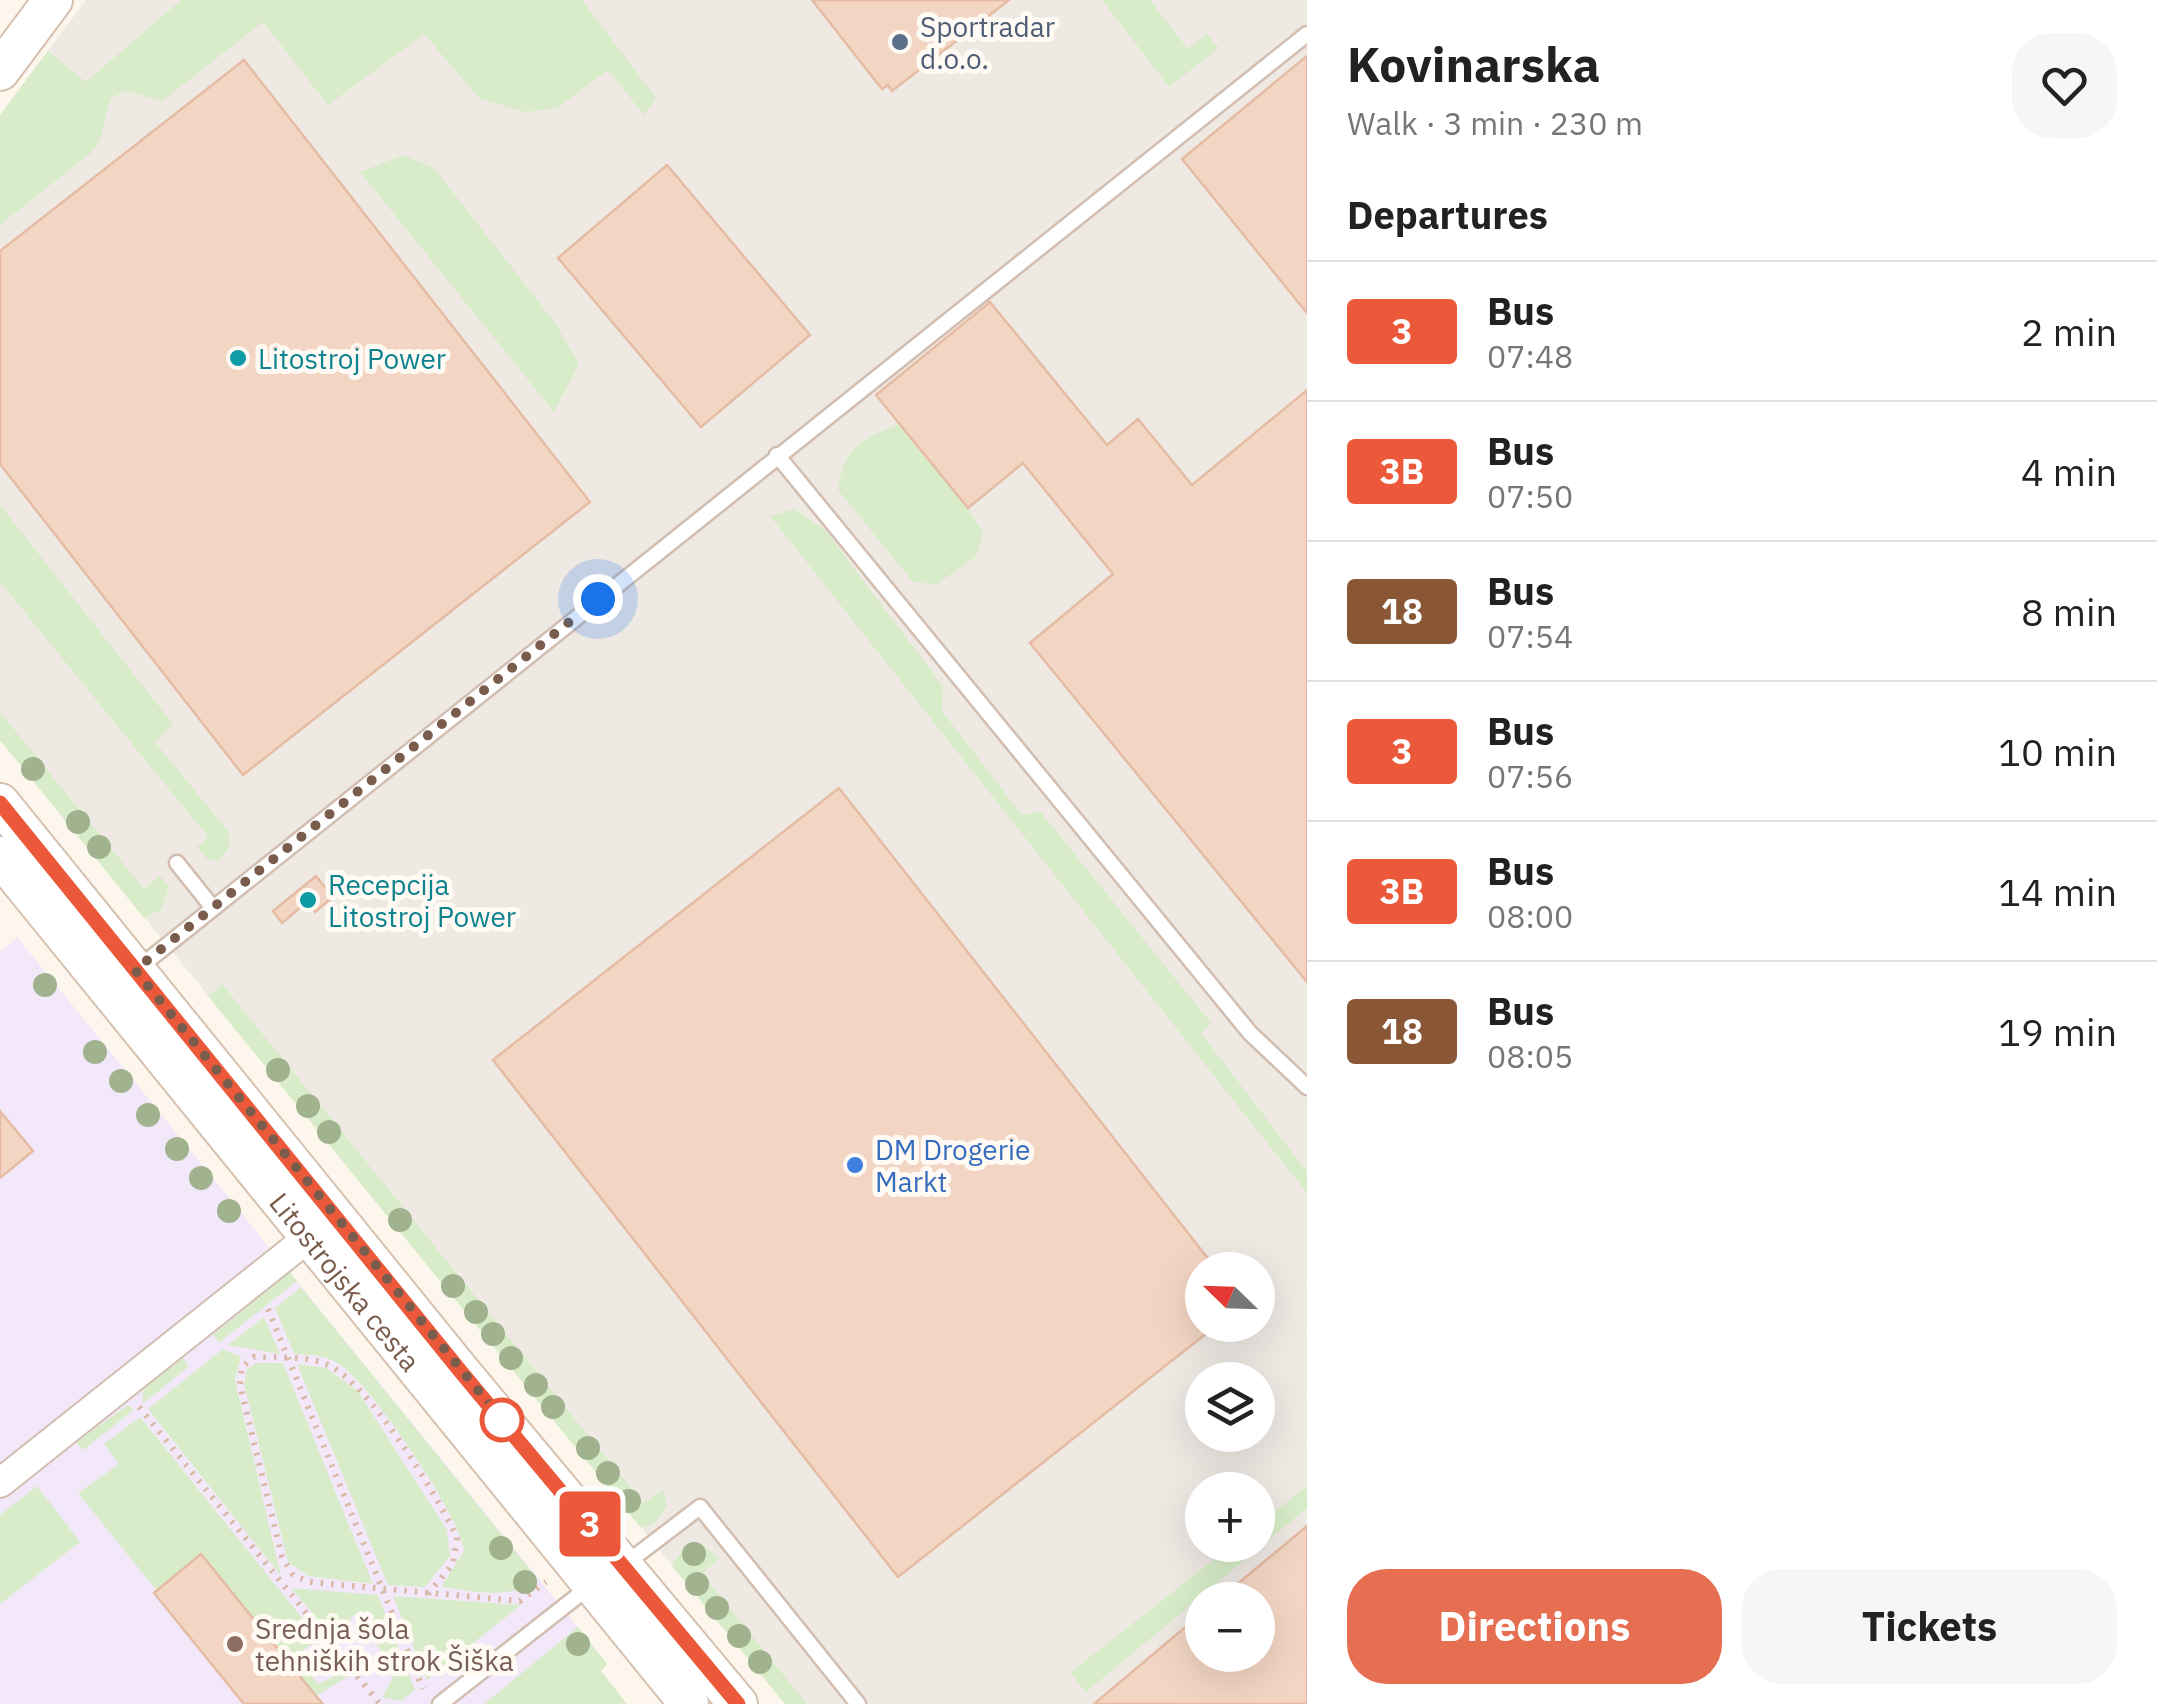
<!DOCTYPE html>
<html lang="en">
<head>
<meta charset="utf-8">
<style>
	:root { --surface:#fff; --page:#f6f6f6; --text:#222; --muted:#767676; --line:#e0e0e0; --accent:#e76f51 }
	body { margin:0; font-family:"IBM Plex Sans",sans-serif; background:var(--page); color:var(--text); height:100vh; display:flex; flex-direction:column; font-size:38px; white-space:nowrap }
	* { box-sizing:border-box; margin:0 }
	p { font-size:32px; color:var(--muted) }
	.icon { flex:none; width:55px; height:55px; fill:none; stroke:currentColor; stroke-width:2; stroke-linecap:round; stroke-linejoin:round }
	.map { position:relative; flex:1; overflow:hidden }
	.details { display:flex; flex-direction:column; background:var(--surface); width:850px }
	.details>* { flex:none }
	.badge { padding:0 20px; border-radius:8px; font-size:35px; line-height:65px }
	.needle { width:65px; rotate:293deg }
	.fabs { position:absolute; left:1185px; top:1252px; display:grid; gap:20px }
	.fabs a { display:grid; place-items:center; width:90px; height:90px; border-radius:50%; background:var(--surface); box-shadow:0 10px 40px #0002; font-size:50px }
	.you { position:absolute; width:50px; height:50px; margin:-25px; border:8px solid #fff; border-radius:50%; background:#1a73e8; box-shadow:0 0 0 15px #1a73e833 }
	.map>.badge { position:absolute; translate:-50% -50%; box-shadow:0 0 0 5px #fff }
	h2 { padding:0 40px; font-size:38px; line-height:90px }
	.round { display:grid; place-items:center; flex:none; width:105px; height:105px; border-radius:40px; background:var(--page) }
	.head { display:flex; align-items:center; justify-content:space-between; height:170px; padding:0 40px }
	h1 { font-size:48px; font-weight:700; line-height:75px }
	.primary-button { display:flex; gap:20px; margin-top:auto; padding:20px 40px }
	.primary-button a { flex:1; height:115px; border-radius:40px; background:var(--accent); color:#fff; font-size:40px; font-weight:700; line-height:115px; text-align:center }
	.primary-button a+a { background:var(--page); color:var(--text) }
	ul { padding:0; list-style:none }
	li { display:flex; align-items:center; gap:30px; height:140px; padding:0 40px; border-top:2px solid var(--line) }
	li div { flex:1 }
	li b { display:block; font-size:38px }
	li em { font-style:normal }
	li .badge { min-width:110px; font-weight:700; text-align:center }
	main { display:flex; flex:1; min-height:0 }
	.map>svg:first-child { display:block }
	.industrial { fill:#efe9e4; fill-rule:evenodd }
	.education { fill:#f3e8fa }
	.green { fill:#d8ecc9 }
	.building { fill:#f3d5c3; stroke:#e6bba3; stroke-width:2.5 }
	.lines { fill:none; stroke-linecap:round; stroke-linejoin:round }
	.lane-casing { stroke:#d1beb0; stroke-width:19 }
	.street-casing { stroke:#d1beb0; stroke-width:32 }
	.secondary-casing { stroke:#d6c0b0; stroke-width:42 }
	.path { stroke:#d9b8a5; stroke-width:6; stroke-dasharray:2.5 8; stroke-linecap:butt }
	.lane { stroke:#fff; stroke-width:14 }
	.street { stroke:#fff; stroke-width:28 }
	.secondary { stroke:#fff; stroke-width:38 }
	.tree { fill:#a0b28e }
	.line-casing { stroke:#fff; stroke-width:22 }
	.line { stroke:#ec593a; stroke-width:15 }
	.walk { stroke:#7a5c4d; stroke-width:10; stroke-dasharray:0 18 }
	.service-dot { fill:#5c6f8a; stroke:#fffaf3; stroke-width:4 }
	.culture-dot { fill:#0f9aa8; stroke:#fffaf3; stroke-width:4 }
	.shop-dot { fill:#3f7fe0; stroke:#fffaf3; stroke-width:4 }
	.stop-dot { fill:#fff; stroke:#ec593a; stroke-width:5 }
	.education-dot { fill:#8d6e63; stroke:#fffaf3; stroke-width:4 }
	.labels { text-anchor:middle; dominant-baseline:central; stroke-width:10; stroke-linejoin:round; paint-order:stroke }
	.service-label { font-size:28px; fill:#4e5e75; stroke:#fffaf3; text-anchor:start }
	.culture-label { font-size:28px; fill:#0d838f; stroke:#fffaf3; text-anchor:start }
	.shop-label { font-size:28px; fill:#366cbe; stroke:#fffaf3; text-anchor:start }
	.street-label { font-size:28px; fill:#7a5c4d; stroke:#fffaf3 }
	.education-label { font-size:28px; fill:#785e54; stroke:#fffaf3; text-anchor:start }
</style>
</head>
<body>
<main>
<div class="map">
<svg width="1307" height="1704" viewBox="0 0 1307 1704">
	<rect width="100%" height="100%" fill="#fdf6ec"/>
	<!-- industrial -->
	<path class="industrial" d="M86,0H1307V1704H785L0,740V115ZM1202,1270H1258V1325H1202ZM1202,1380H1258V1435H1202ZM1202,1490H1258V1545H1202ZM1202,1600H1258V1655H1202Z"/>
	<!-- education -->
	<path class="education" d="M17,937L578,1627L607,1664L601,1671L627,1704H0V952Z"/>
	<!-- green -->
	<path class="green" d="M181,0H582L656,98L644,115L608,70L557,108L526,112L480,99L424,34L328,105L263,22L162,101L126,91L112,97C103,116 106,135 92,152L0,225V115L48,51L86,82Z
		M1102,0H1150L1188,49L1207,34L1219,48L1169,87Z
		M403,155L434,168L556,324L579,364L554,412L360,172Z
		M899,424L968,508L983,533L976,557L935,585L912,581L838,490C844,447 861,439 899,424Z
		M0,505L173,724L155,742L228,831L230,845L219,861L207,859L197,847L208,837L0,582Z
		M794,509L825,530L943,686L942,711L1022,815L1040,811L1211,1023L1201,1033L1307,1172V1193L770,516Z
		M0,712L144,889L160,876L169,887L161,910L144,918L0,740Z
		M222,984L643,1503L663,1490L667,1505L656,1522L641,1528L208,996Z
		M290,1272L297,1281L219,1343L213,1335Z
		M301,1287L537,1578C509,1602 475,1591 441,1587L464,1551C461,1517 370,1383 339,1364C325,1355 310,1355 294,1354L275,1308Z
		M264,1317L280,1354L228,1345Z
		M223,1349L241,1357L235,1380L281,1576L148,1409Z
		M183,1358L189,1366L143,1404V1389Z
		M257,1363H283L373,1584L308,1576L288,1562L244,1384L247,1369Z
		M297,1364L326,1368L357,1390L447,1530L450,1556L425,1587L388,1585Z
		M128,1405L134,1410L83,1450L76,1442Z
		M140,1417L320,1640L294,1655L318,1684L346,1670L350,1675L316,1696L202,1555L157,1591L78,1493L119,1464L104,1444Z
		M37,1486L80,1542L0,1604V1515Z
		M1307,1486V1508L1086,1692L1070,1673L1232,1545H1258V1525Z
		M687,1543H700L719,1558L702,1574L807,1704H785L672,1566Z
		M291,1588L378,1595L415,1690L401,1701L382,1697L397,1670L353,1615L336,1641Z
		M393,1596H392L521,1605L427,1680Z
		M578,1627L607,1664L601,1671L627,1704H484Z"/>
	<!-- building -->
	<path class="building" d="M812,0H1009L892,91L888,85L882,89Z
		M1307,56V313L1182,159Z
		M244,60L590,502L243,775L0,464V251Z
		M667,165L810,335L701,427L558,258Z
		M990,302L1107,445L1138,419L1192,485L1307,390V982L1030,643L1113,574L1023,463L968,508L876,395Z
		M839,788L1217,1270H1202V1325H1217L898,1577L493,1060Z
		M316,876L333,897L315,912L307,902L282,923L273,911Z
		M0,1111L33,1151L0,1178Z
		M1307,1526V1704H1094L1202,1613V1655H1258V1600H1218Z
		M201,1554L316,1696L323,1704H244L154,1593Z"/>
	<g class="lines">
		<!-- lane casing -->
		<g class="lane-casing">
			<path id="lane" d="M777,455L1250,1033L1307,1087
				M177,863L213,908
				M136,970L1307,34
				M624,1565L700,1507L858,1704
				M440,1704L589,1587"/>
		</g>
		<!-- street casing -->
		<g class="street-casing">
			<path id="street" d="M0,1483L323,1226"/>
		</g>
		<!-- secondary casing -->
		<g class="secondary-casing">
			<g id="secondary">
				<path d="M0,71L53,0"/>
				<path d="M0,803L461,1372L738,1704"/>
				<path id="s1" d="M0,856L689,1704"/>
			</g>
		</g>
		<!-- path -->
		<path class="path" d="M268,1309L423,1689
			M139,1407L380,1704
			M428,1594L453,1564L457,1538C438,1496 369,1384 330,1366C308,1355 278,1358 254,1357L242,1367L240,1385L282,1557L293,1575L309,1582L520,1601L546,1582"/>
		<!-- lane -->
		<use href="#lane" class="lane"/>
		<!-- street -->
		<use href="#street" class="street"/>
		<!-- secondary -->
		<use href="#secondary" class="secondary"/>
	</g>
	<!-- trees -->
	<g class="tree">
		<circle cx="33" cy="769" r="12"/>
		<circle cx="78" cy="822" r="12"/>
		<circle cx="99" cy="847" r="12"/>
		<circle cx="45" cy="985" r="12"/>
		<circle cx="95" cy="1052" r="12"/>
		<circle cx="278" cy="1070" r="12"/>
		<circle cx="121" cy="1081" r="12"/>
		<circle cx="308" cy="1106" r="12"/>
		<circle cx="148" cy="1115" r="12"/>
		<circle cx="329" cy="1132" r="12"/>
		<circle cx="177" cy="1149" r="12"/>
		<circle cx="201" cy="1178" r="12"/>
		<circle cx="229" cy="1211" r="12"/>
		<circle cx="400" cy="1220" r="12"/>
		<circle cx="453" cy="1286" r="12"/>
		<circle cx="476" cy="1312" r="12"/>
		<circle cx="493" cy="1334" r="12"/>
		<circle cx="511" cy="1358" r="12"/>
		<circle cx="536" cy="1385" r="12"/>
		<circle cx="553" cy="1407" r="12"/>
		<circle cx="588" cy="1448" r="12"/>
		<circle cx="608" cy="1473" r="12"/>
		<circle cx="629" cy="1501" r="12"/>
		<circle cx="501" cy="1548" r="12"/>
		<circle cx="694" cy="1554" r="12"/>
		<circle cx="525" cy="1582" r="12"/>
		<circle cx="697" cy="1584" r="12"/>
		<circle cx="717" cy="1608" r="12"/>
		<circle cx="739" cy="1636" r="12"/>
		<circle cx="578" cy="1644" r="12"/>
		<circle cx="760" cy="1662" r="12"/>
	</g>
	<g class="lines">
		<!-- line casing -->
		<g class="line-casing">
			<path id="line" d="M0,803L461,1372L738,1704"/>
		</g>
		<!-- line -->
		<use href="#line" class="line"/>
		<!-- walk -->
		<path class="walk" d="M502,1420L513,1433L135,970L598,599"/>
	</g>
	<!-- markers -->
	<circle class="service-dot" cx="900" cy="42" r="10"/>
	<g class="culture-dot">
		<circle cx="238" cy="358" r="10"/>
		<circle cx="308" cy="900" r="10"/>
	</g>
	<circle class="shop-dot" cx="855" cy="1165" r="10"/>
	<circle class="stop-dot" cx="502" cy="1420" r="20"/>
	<circle class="education-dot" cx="235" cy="1644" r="10"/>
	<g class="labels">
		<!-- service labels -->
		<g class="service-label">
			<text x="920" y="26">Sportradar<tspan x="920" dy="32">d.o.o.</tspan></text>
		</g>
		<!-- culture labels -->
		<g class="culture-label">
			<text x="258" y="358">Litostroj Power</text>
			<text x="328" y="884">Recepcija<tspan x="328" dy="32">Litostroj Power</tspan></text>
		</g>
		<!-- shop labels -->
		<g class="shop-label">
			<text x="875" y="1149">DM Drogerie<tspan x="875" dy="32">Markt</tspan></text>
		</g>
		<!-- street labels -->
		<g class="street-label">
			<text stroke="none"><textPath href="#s1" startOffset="548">Litostrojska cesta</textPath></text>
		</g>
		<!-- education labels -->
		<g class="education-label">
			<text x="255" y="1628">Srednja šola<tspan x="255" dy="32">tehniških strok Šiška</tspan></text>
		</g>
	</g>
</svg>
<div class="fabs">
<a><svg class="needle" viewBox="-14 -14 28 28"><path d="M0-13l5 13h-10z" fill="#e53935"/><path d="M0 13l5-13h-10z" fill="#767676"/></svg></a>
<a><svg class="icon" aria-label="layers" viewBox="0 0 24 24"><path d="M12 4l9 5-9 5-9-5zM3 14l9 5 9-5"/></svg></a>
<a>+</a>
<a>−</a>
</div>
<div class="you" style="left:598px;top:599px"></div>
<b class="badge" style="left:590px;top:1524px;background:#ec593a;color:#fff">3</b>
</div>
<section class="details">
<div class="head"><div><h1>Kovinarska</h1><p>Walk · 3 min · 230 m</p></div><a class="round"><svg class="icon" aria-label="heart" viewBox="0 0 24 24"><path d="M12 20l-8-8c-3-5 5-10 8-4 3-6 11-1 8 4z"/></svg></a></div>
<h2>Departures</h2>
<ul>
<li><span class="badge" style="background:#ec593a;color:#fff">3</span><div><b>Bus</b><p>07:48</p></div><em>2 min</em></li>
<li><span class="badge" style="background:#ec593a;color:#fff">3B</span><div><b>Bus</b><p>07:50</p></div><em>4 min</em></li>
<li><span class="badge" style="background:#895735;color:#fff">18</span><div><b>Bus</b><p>07:54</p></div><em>8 min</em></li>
<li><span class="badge" style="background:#ec593a;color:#fff">3</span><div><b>Bus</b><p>07:56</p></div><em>10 min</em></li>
<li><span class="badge" style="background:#ec593a;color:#fff">3B</span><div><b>Bus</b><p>08:00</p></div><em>14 min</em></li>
<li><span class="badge" style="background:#895735;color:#fff">18</span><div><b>Bus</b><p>08:05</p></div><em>19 min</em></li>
</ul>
<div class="primary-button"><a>Directions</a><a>Tickets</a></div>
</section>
</main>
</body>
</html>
